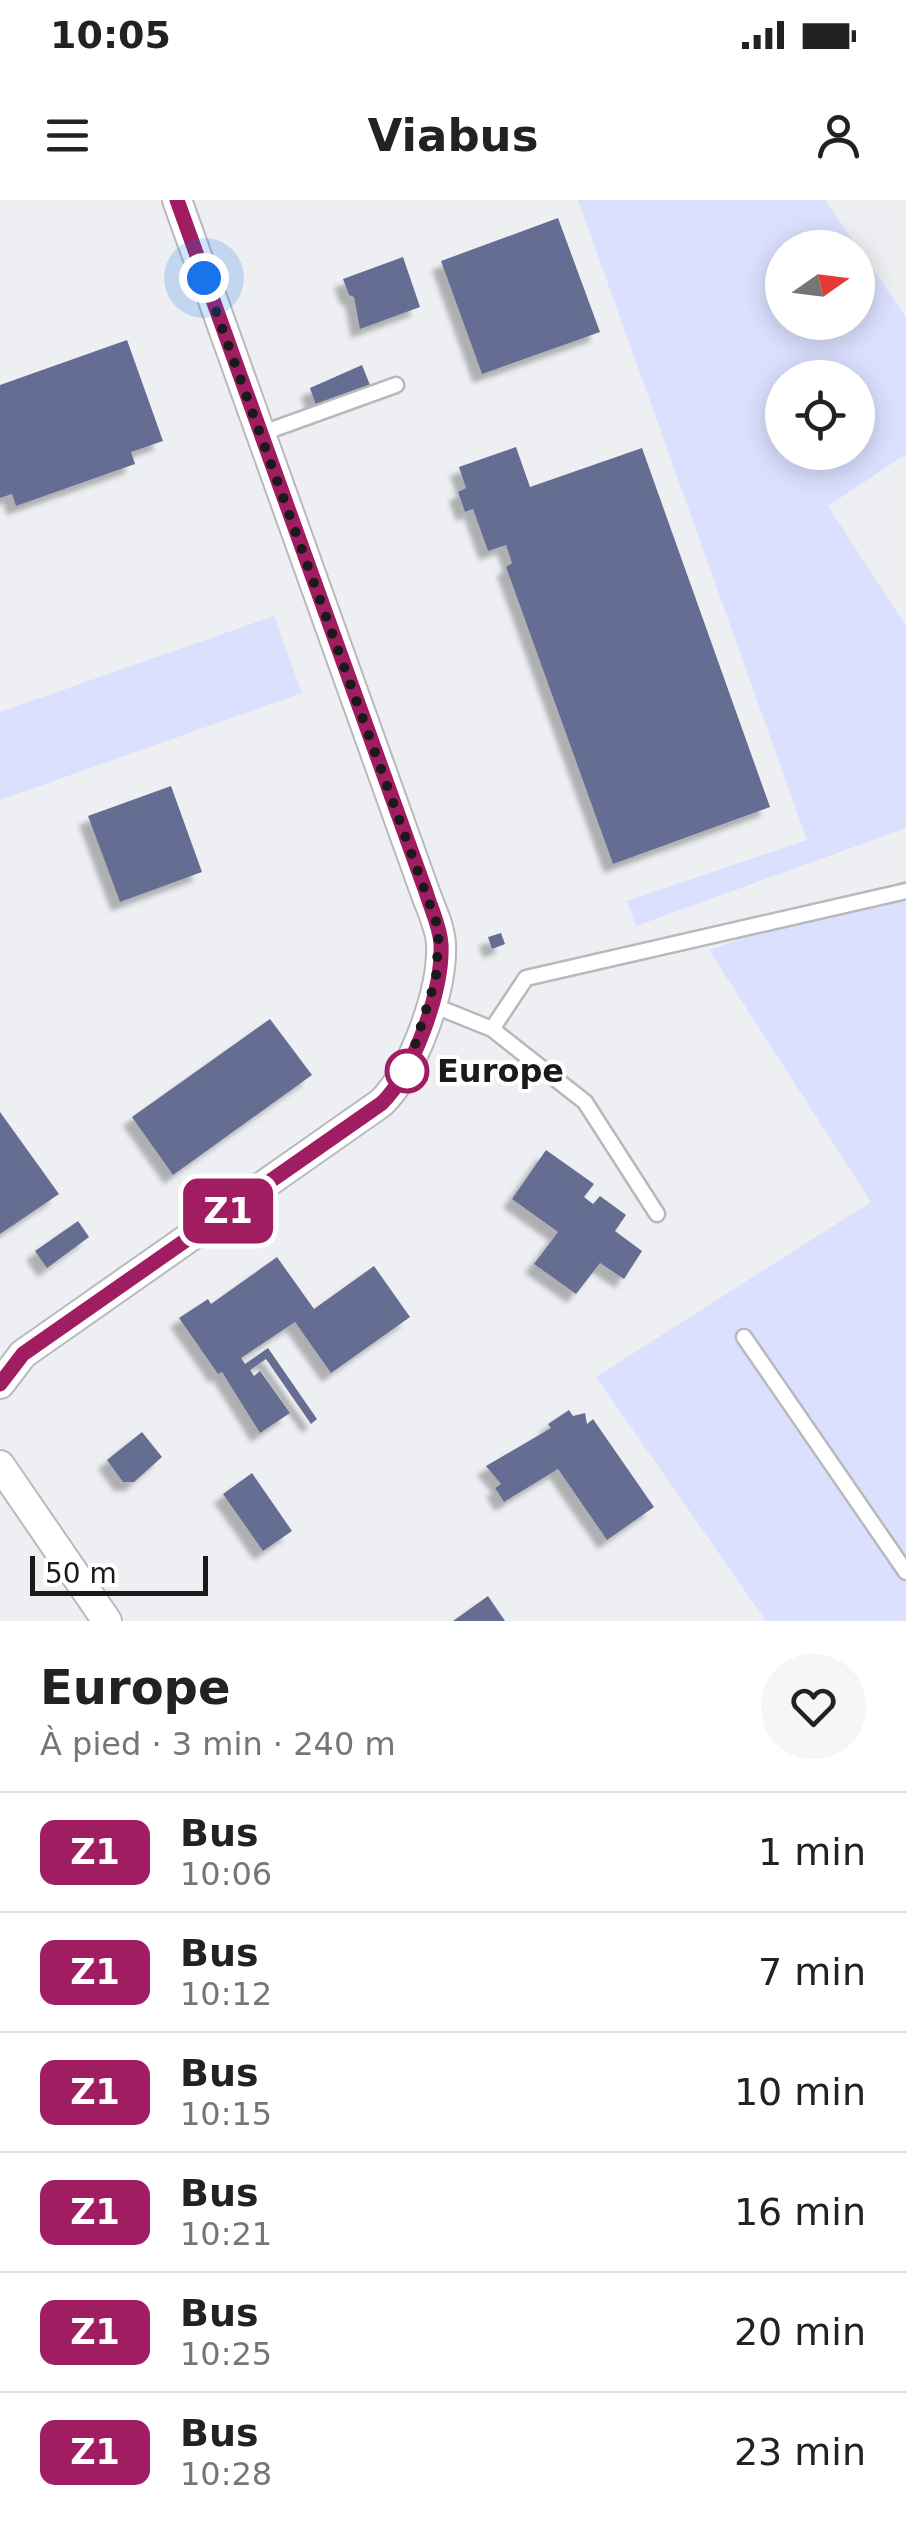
<!DOCTYPE html>
<html lang="fr">
<head>
<meta charset="utf-8">
<style>
	:root { --surface:#fff; --page:#f6f6f6; --text:#222; --muted:#767676; --line:#e0e0e0 }
	body { margin:0; font-family:"DejaVu Sans",sans-serif; background:var(--page); color:var(--text); height:100vh; display:flex; flex-direction:column; font-size:38px; white-space:nowrap }
	* { box-sizing:border-box; margin:0 }
	p { font-size:32px; color:var(--muted) }
	.icon { flex:none; width:55px; height:55px; fill:none; stroke:currentColor; stroke-width:2; stroke-linecap:round; stroke-linejoin:round }
	.map { position:relative; height:1421px; overflow:hidden }
	.panel { display:flex; flex-direction:column; background:var(--surface); flex:1 }
	.panel>* { flex:none }
	.badge { padding:0 20px; border-radius:15px; font-size:35px; line-height:65px }
	.needle { width:65px; rotate:76deg }
	.tools { position:absolute; left:765px; top:30px; display:grid; gap:20px }
	.tools a { display:grid; place-items:center; width:110px; height:110px; border-radius:50%; background:var(--surface); box-shadow:0 5px 25px #0003; font-size:50px }
	.scale { position:absolute; left:30px; bottom:25px; width:178px; box-sizing:border-box; padding-left:10px; border:5px solid #1a1a1b; border-top:0; font-size:28px; line-height:35px; white-space:nowrap; color:#1a1a1b; -webkit-text-stroke:8px #fff; paint-order:stroke }
	.you { position:absolute; width:50px; height:50px; margin:-25px; border:8px solid #fff; border-radius:50%; background:#1a73e8; box-shadow:0 0 0 15px #1a73e833 }
	.map>.badge { position:absolute; translate:-50% -50%; box-shadow:0 0 0 5px #fff }
	.round { display:grid; place-items:center; flex:none; width:105px; height:105px; border-radius:52px; background:var(--page) }
	.head { display:flex; align-items:center; justify-content:space-between; height:170px; padding:0 40px }
	h1 { font-size:48px; font-weight:600; line-height:75px }
	ul { padding:0; list-style:none }
	li { display:flex; align-items:center; gap:30px; height:120px; padding:0 40px; border-top:2px solid var(--line) }
	li div { flex:1 }
	li b { display:block; font-size:38px }
	li em { font-style:normal }
	li .badge { min-width:110px; font-weight:700; text-align:center }
	.status { display:flex; justify-content:space-between; align-items:center; height:70px; padding:0 50px; background:var(--surface); direction:ltr }
	.status svg { height:28px; fill:currentColor }
	header { display:flex; justify-content:space-between; align-items:center; height:130px; padding:0 40px; background:var(--surface); font-size:45px; font-weight:600 }
	.map>svg:first-child { display:block }
	.green { fill:#dae0fe; fill-rule:evenodd }
	.building { fill:#666d92; filter:url(#shadow) }
	.lines { fill:none; stroke-linecap:round; stroke-linejoin:round }
	.service-casing { stroke:#b8b9bc; stroke-width:19 }
	.minor-casing { stroke:#b8b9bc; stroke-width:32 }
	.service { stroke:#fff; stroke-width:14 }
	.minor { stroke:#fff; stroke-width:28 }
	.line-casing { stroke:#fff; stroke-width:22 }
	.line { stroke:#a01d62; stroke-width:15 }
	.walk { stroke:#1a1a1b; stroke-width:10; stroke-dasharray:0 18 }
	.stop-dot { fill:#fff; stroke:#a01d62; stroke-width:5 }
	.labels { text-anchor:middle; dominant-baseline:central; stroke-width:8; stroke-linejoin:round; paint-order:stroke }
	.stop-label { font-size:32px; font-weight:bold; fill:#1a1a1b; stroke:#fff; text-anchor:start }
</style>
</head>
<body>
<div class="status"><b>10:05</b><svg viewBox="0 0 49 12"><path d="M0 12V9h3v3zM5 12V6h3v6zM10 12V3h3v9zM15 12V0h3v12zM26 1h20v11H26zM47 4h2v5h-2z"/></svg></div>
<header><svg class="icon" aria-label="menu" viewBox="0 0 24 24"><path d="M4 6h16M4 12h16M4 18h16"/></svg>Viabus<svg class="icon" aria-label="person" viewBox="0 0 24 24"><circle cx="12" cy="8" r="4"/><path d="M4 21q1-7 8-7t8 7"/></svg></header>
<div class="map">
<svg width="906" height="1421" viewBox="0 0 906 1421">
	<defs>
		<filter id="shadow"><feDropShadow dx="-9" dy="9" stdDeviation="2.5" flood-color="#0004"/></filter>
	</defs>
	<rect width="100%" height="100%" fill="#eeeff2"/>
	<!-- green -->
	<path class="green" d="M578,0H825L906,117V254L828,306L906,426V628L636,726L627,701L807,640ZM782,48H858V122H782ZM782,178H858V252H782Z
		M274,416L302,493L0,600V512Z
		M906,680V1421H766L596,1177L871,1002L709,750Z"/>
	<!-- building -->
	<path class="building" d="M558,18L600,132L482,174L441,61Z
		M403,57L420,107L360,129L354,97L349,95L343,79Z
		M127,140L163,241L131,252L135,264L16,306L12,294L0,298V185Z
		M362,165L370,185L316,205L310,188Z
		M516,247L530,287L642,248L770,607L613,664L506,367L512,363L506,345L488,351L473,309L465,312L458,292L466,288L459,267Z
		M171,586L202,672L120,702L88,616Z
		M501,733L505,744L492,749L488,737Z
		M270,819L312,875L173,975L132,917Z
		M0,912L59,994L0,1034Z
		M546,950L594,984L584,997L593,1004L600,996L626,1015L615,1031L642,1051L624,1079L600,1063L576,1094L534,1064L558,1032L512,999Z
		M78,1021L89,1037L47,1068L35,1051Z
		M277,1057L314,1109L374,1066L410,1117L331,1173L295,1122L241,1158L245,1164L268,1148L317,1219L311,1224L266,1159L250,1170L254,1176L260,1171L290,1213L260,1233L222,1172L218,1174L179,1118L208,1099L211,1104Z
		M569,1210L573,1216L585,1213L587,1224L593,1219L654,1307L607,1340L558,1269L504,1302L495,1288L501,1284L486,1266L551,1228L548,1224Z
		M142,1232L162,1257L134,1282H123L107,1260Z
		M252,1273L292,1331L263,1351L223,1294Z
		M488,1396L505,1421H453Z"/>
	<g class="lines">
		<!-- service casing -->
		<g class="service-casing">
			<path id="service" d="M260,234L396,185
				M430,804L492,829L526,778L906,691
				M492,829L585,902L657,1014
				M744,1137L906,1372"/>
		</g>
		<!-- minor casing -->
		<g class="minor-casing">
			<path id="minor" d="M0,1184L23,1154L381,903C414,871 443,790 441,744C440,726 431,709 425,692L177,0
				M0,1265L107,1421"/>
		</g>
		<!-- service -->
		<use href="#service" class="service"/>
		<!-- minor -->
		<use href="#minor" class="minor"/>
	</g>
	<g class="lines">
		<!-- line casing -->
		<g class="line-casing">
			<path id="line" d="M0,1184L23,1154L382,903C414,871 443,790 441,744C440,726 431,709 426,692L177,0"/>
		</g>
		<!-- line -->
		<use href="#line" class="line"/>
		<!-- walk -->
		<path class="walk" d="M204,78L439,730L436,778L407,871"/>
	</g>
	<!-- markers -->
	<circle class="stop-dot" cx="407" cy="871" r="20"/>
	<g class="labels">
		<!-- stop labels -->
		<g class="stop-label">
			<text x="437" y="871">Europe</text>
		</g>
	</g>
</svg>
<div class="tools">
<a><svg class="needle" viewBox="-14 -14 28 28"><path d="M0-13l5 13h-10z" fill="#e53935"/><path d="M0 13l5-13h-10z" fill="#767676"/></svg></a>
<a><svg class="icon" aria-label="locate" viewBox="0 0 24 24"><circle cx="12" cy="12" r="6"/><path d="M12 2v4M12 18v4M2 12h4M18 12h4"/></svg></a>
</div>
<div class="scale">50 m</div>
<div class="you" style="left:204px;top:78px"></div>
<b class="badge" style="left:228px;top:1011px;background:#a01d62;color:#fff">Z1</b>
</div>
<section class="panel">
<div class="head"><div><h1>Europe</h1><p>À pied · 3 min · 240 m</p></div><a class="round"><svg class="icon" aria-label="heart" viewBox="0 0 24 24"><path d="M12 20l-8-8c-3-5 5-10 8-4 3-6 11-1 8 4z"/></svg></a></div>
<ul>
<li><span class="badge" style="background:#a01d62;color:#fff">Z1</span><div><b>Bus</b><p>10:06</p></div><em>1 min</em></li>
<li><span class="badge" style="background:#a01d62;color:#fff">Z1</span><div><b>Bus</b><p>10:12</p></div><em>7 min</em></li>
<li><span class="badge" style="background:#a01d62;color:#fff">Z1</span><div><b>Bus</b><p>10:15</p></div><em>10 min</em></li>
<li><span class="badge" style="background:#a01d62;color:#fff">Z1</span><div><b>Bus</b><p>10:21</p></div><em>16 min</em></li>
<li><span class="badge" style="background:#a01d62;color:#fff">Z1</span><div><b>Bus</b><p>10:25</p></div><em>20 min</em></li>
<li><span class="badge" style="background:#a01d62;color:#fff">Z1</span><div><b>Bus</b><p>10:28</p></div><em>23 min</em></li>
</ul>
</section>
</body>
</html>
